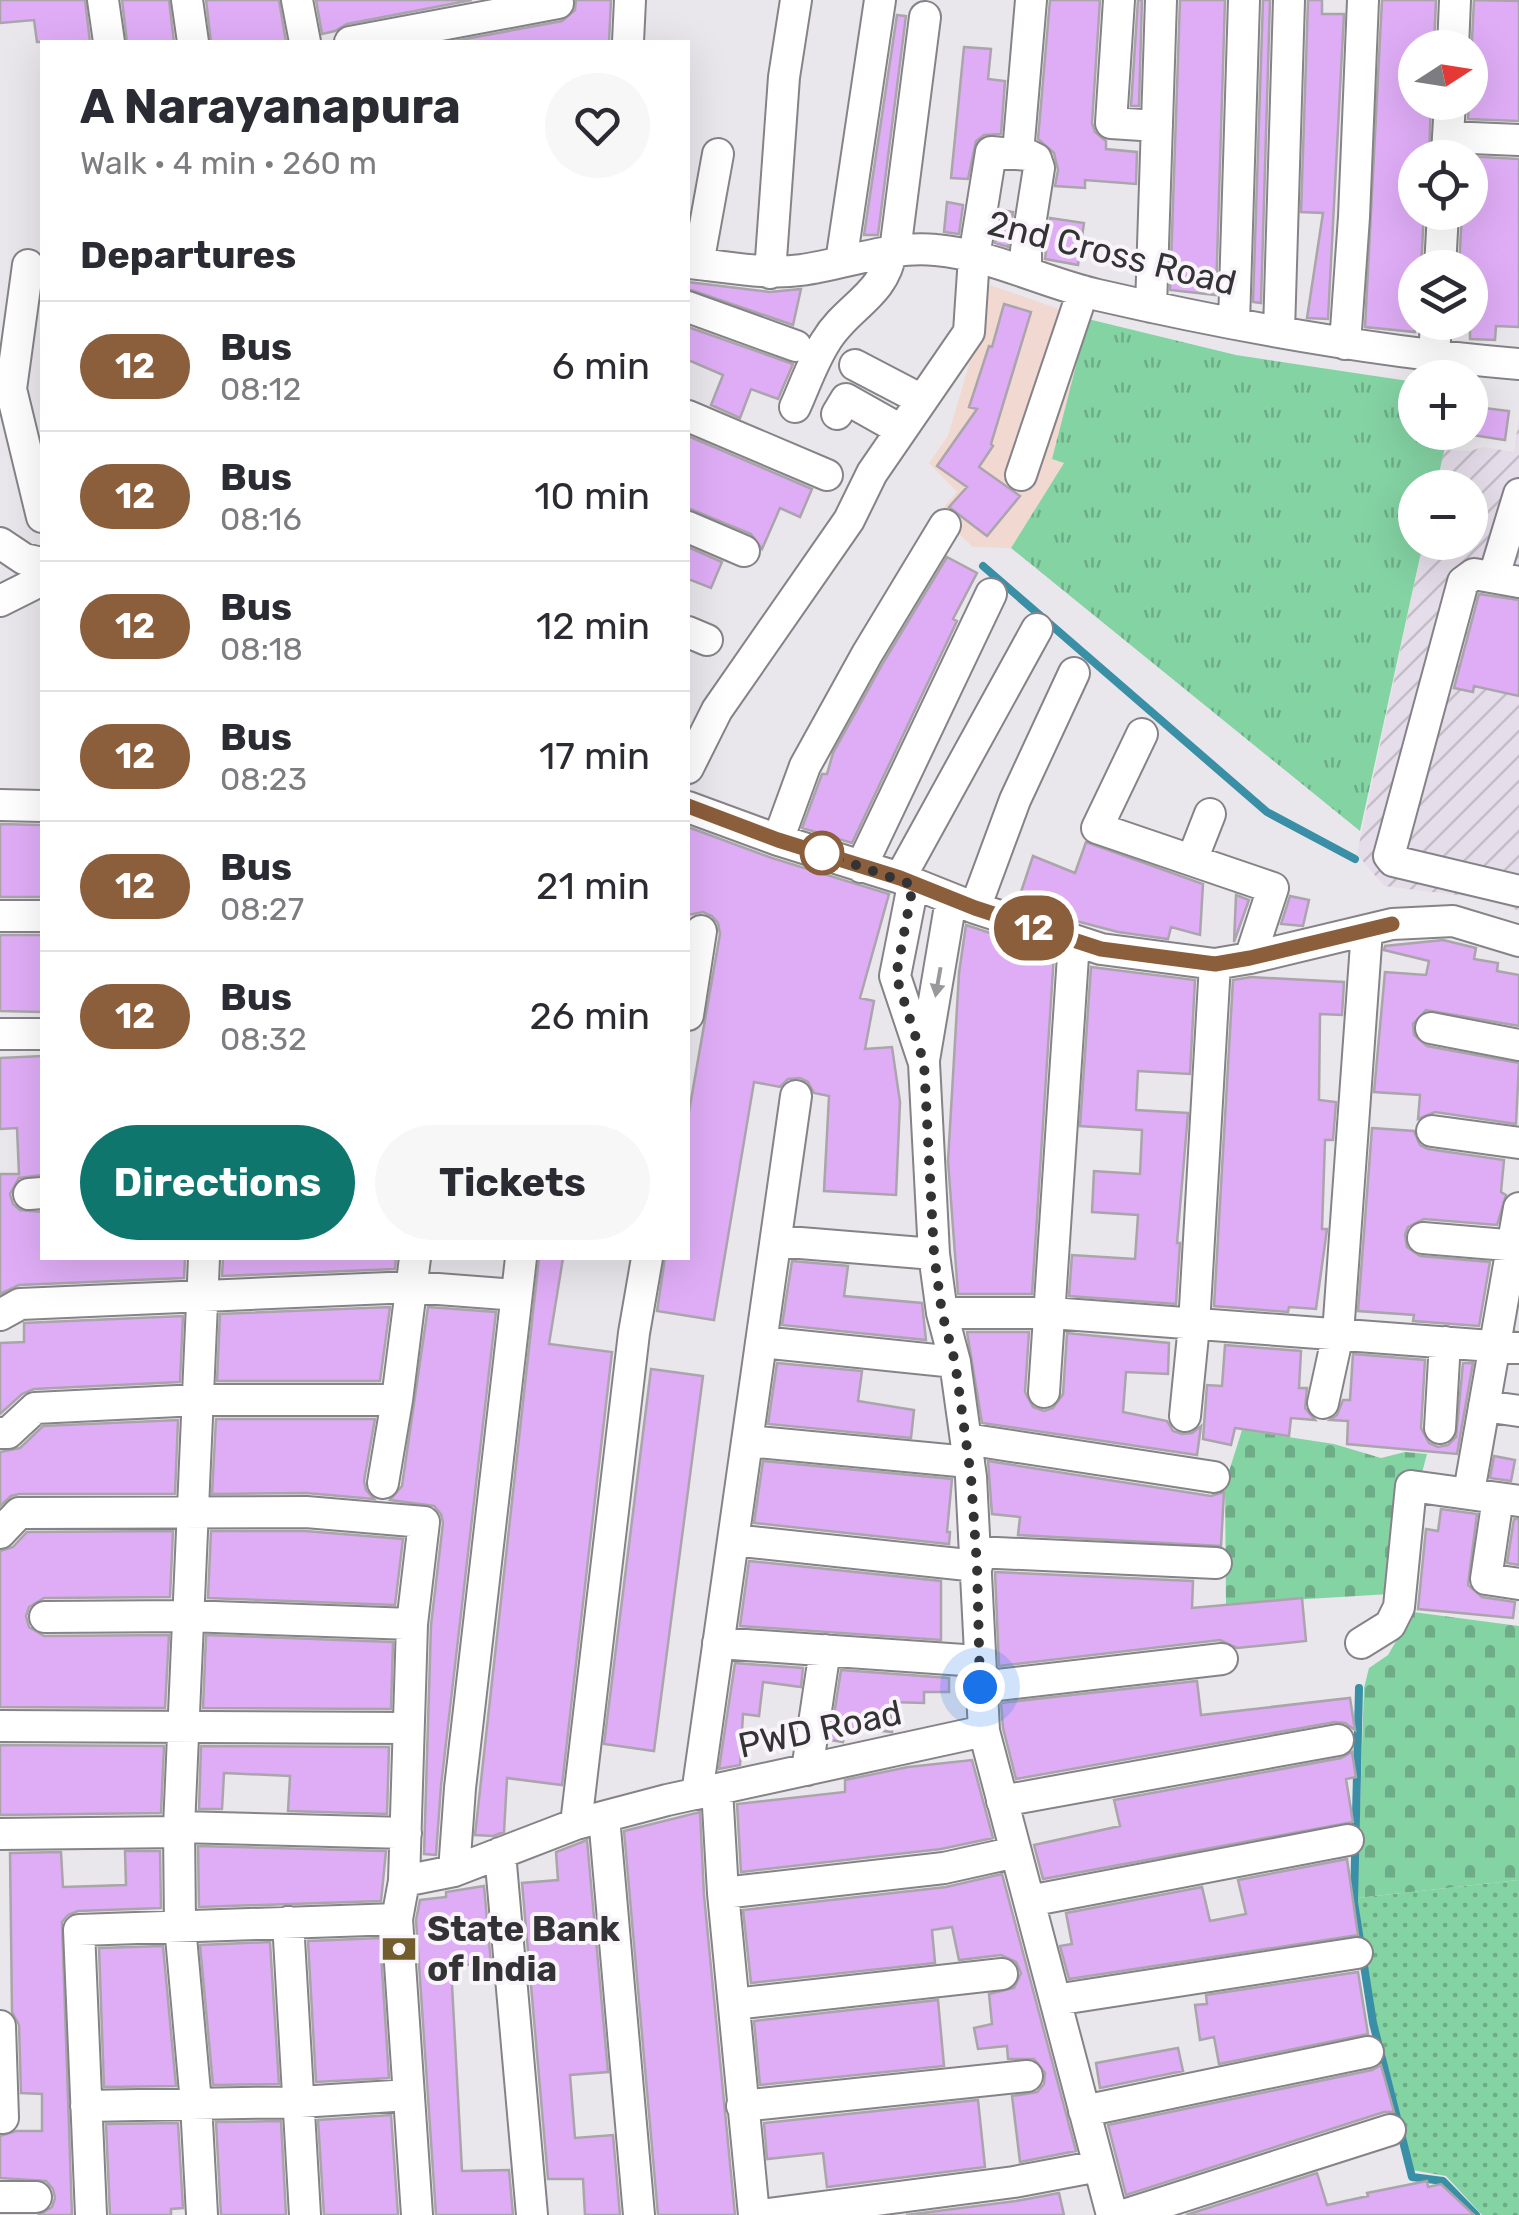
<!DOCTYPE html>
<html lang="en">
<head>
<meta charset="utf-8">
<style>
	:root { --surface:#fff; --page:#f7f7f7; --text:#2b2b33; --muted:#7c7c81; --line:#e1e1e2; --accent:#0f766e }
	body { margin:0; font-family:Rubik,sans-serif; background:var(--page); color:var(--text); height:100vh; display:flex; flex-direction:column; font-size:38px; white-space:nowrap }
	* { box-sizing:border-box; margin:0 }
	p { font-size:32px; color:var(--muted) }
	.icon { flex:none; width:55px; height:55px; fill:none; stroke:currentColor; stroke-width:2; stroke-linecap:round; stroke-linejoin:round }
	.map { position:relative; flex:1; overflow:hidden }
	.drawer { position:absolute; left:40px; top:40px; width:650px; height:1220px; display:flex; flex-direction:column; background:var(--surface); border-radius:0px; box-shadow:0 10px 40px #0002 }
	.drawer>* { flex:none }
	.badge { padding:0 20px; border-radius:32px; font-size:35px; line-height:65px }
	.needle { width:65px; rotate:78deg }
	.fabs { position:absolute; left:1398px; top:30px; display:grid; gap:20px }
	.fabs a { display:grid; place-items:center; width:90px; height:90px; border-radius:50%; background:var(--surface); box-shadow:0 10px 40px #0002; font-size:50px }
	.you { position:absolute; width:50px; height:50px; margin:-25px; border:8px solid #fff; border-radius:50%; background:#1a73e8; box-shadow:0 0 0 15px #1a73e833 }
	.map>.badge { position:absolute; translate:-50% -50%; box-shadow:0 0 0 5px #fff }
	h2 { padding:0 40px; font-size:38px; line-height:90px }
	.round { display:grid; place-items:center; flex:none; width:105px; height:105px; border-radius:52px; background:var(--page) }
	.head { display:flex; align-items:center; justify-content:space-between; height:170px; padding:0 40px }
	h1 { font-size:48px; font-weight:700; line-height:75px }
	.action { display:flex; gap:20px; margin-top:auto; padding:20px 40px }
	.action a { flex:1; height:115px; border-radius:60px; background:var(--accent); color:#fff; font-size:40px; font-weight:700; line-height:115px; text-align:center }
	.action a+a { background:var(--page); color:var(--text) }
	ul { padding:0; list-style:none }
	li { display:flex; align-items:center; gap:30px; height:130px; padding:0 40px; border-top:2px solid var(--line) }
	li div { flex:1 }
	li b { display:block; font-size:38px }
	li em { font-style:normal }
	li .badge { min-width:110px; font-weight:700; text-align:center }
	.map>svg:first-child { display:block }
	.commercial { fill:#f1d8d1 }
	.industrial { fill:url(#industrial-furrows) }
	.grass { fill:url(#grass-dots) }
	.cemetery { fill:url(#cemetery-stones) }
	.park { fill:url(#park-tufts) }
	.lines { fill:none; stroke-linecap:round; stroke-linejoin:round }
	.stream { stroke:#398fa5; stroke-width:8 }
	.building { fill:#dfadf6; stroke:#a9a5aa; stroke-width:2.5 }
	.minor-casing { stroke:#868388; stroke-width:34 }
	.minor { stroke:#fff; stroke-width:30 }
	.oneway { fill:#99989a }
	.line-casing { stroke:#fff; stroke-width:22 }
	.line { stroke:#8b5e3c; stroke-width:15 }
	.walk { stroke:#333234; stroke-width:10; stroke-dasharray:0 18 }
	.stop-dot { fill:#fff; stroke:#8b5e3c; stroke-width:5 }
	.labels { text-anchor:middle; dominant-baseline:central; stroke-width:8; stroke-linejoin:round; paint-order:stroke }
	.street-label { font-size:35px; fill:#333234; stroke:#f8f4f9 }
	.poi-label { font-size:35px; font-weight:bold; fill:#333234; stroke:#f8f4f9; text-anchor:start }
</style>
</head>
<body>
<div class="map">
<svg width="1519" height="2215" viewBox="0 0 1519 2215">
	<defs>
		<pattern id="industrial-furrows" width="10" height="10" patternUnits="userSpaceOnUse" patternTransform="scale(2.5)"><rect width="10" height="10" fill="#e5dde9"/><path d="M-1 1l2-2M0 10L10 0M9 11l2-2" fill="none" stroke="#c5bec8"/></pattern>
		<pattern id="grass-dots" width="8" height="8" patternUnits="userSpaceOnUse" patternTransform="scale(2.5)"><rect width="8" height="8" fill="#84d3a3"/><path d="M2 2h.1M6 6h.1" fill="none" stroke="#6dac86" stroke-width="1.8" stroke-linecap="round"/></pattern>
		<pattern id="cemetery-stones" width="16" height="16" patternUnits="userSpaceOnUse" patternTransform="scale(2.5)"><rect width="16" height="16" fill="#84d3a3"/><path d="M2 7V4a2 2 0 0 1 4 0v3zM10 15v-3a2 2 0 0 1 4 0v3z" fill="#6dac86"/></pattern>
		<pattern id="park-tufts" width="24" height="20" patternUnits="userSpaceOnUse" patternTransform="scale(2.5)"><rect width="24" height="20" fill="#84d3a3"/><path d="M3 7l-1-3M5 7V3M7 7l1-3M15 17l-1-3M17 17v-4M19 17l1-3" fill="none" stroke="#6dac86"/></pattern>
	</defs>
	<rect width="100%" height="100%" fill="#eae7ec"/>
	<!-- commercial -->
	<path class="commercial" d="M984,283L1088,319L1052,459L1064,463L1011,548L973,547L938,514L957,492L929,463L948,436L980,327Z"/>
	<!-- industrial -->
	<path class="industrial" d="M1519,417V911L1488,899L1384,886L1357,854L1423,543L1470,542V488L1436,487L1444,450L1470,451L1483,447L1514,452Z"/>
	<!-- grass -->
	<path class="grass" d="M1519,1880V2215H1482L1446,2176L1412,2170L1376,2022L1357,1898Z"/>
	<!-- cemetery -->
	<path class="cemetery" d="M1242,1430L1334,1444L1381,1458L1405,1452L1427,1454L1390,1594L1226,1604L1225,1484Z
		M1413,1612L1519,1626V1880L1357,1898L1364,1688L1369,1668L1388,1655Z"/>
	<!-- park -->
	<path class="park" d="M1088,319L1236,355L1415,382V432L1448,433L1436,487L1415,488V542L1423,543L1360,831L1011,548L1064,463L1052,459Z"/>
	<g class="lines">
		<!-- stream -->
		<path class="stream" d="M983,566L1267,812L1355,859
			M1359,1688L1354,1902L1373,2023L1412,2177L1443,2181L1476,2215"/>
	</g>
	<!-- building -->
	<path class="building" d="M0,0H85L90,42H37L34,20L0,23Z
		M122,0H169L174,42H127Z
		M206,0H279L286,42H211Z
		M316,0H472L347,24L335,31L322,34Z
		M576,0H611L609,42H449L562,21L575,10Z
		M1050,0H1100L1092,123L1095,132L1106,141V149L1137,152L1136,184L1085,180V188L1055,186L1058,170L1054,153L1038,139Z
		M1138,0H1142L1139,106H1131Z
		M1180,0H1225L1216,295L1170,290Z
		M1263,0H1270L1261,303L1253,302Z
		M1308,0H1322V14H1344L1328,319L1307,318L1323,213L1301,212Z
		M1382,0H1436L1434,48H1415V102H1431L1429,158H1415V212H1424L1421,268H1415V332L1365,327Z
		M1474,0L1519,1V121L1468,119Z
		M897,15L906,16L878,235H864Z
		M964,47L991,49L988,79L1005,81L1001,134L984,135L976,141L968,179L951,178Z
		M1465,156L1519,159V327L1496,326L1495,340L1470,339V268H1459L1462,212H1470V158Z
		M947,202L963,205L959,234L944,232Z
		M1001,210L1013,212L1008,247L995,243Z
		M1050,218L1084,223L1078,265L1045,259Z
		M688,282L770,292L801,289L793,325L688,289Z
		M1004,304L1031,312L991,444L993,446L979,467L1020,496L987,536L949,507L967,487L937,466L977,409L969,407L989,346L992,347Z
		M688,327L793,364L778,399L751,389L740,418L711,405L723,375L688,360Z
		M1476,407L1509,411L1505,440L1472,435Z
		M688,436L812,489L800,517L780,508L762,549L751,534L688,508Z
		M688,547L722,562L711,588L688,579Z
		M947,557L977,573L953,619L957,621L852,843L802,828L822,774H827L833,753L883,663Z
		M1479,594L1519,600V696L1474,686L1473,692L1454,688Z
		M0,824L42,825V897H0Z
		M688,827L772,858L889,894L860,998L874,1001L865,1049L892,1047L900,1102L896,1195L824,1191L829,1096L814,1093L808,1082L800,1078L788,1079L780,1087L754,1082L714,1320L657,1311L665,1258H688V1117L720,934L718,923L712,916L703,912L688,915Z
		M1086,842L1203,884L1200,935L1171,927L1168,939L1118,932L1076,921L1019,898L1033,856L1075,873Z
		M1236,895L1249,900L1234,942Z
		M1290,896L1309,900L1303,926L1281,924Z
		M966,925L1054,954L1032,1294H958L948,1161L959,973Z
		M0,935H42V1012L0,1011Z
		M1443,940L1476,948L1474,959L1498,963L1497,971L1519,975V1026L1426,1010L1413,1024L1414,1035L1427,1046L1519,1063L1516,1124L1435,1112L1418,1119L1420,1095L1374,1092L1385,972L1426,975L1429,961L1384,950L1385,946Z
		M1091,967L1195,980L1190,1074L1138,1071L1136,1110L1188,1113L1177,1243H1180L1176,1304L1069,1296L1072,1255L1135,1259L1138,1215L1092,1212L1094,1171L1140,1174L1142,1130L1080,1126Z
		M1251,977L1344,982L1342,1015L1320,1014L1319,1100L1336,1102L1333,1140H1325L1322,1229H1327L1316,1309L1289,1307L1288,1312L1214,1306L1233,980Z
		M42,1056V1175L19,1178L10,1194L13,1204L20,1210L42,1212V1258H185L184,1278L19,1285L0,1294V1174H19L17,1128L0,1129V1058Z
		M1372,1128L1414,1131L1420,1145L1428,1149L1504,1160L1501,1192L1506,1195L1497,1225L1424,1219L1408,1227L1405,1235L1407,1247L1420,1256L1490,1262L1479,1326L1413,1321L1414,1315L1358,1311Z
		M223,1258H396L395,1269L222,1276Z
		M539,1258H563L549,1344L612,1352L562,1785L507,1778L504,1832L493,1836L475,1835Z
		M792,1261L848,1266L844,1296L922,1303L926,1340L782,1325Z
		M390,1307L380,1381H217L220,1314Z
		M428,1307L496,1312L441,1786L436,1855L424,1854L431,1625L443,1523L441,1514L434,1506L390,1500L402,1486Z
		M183,1316L180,1382L34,1389L22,1394L0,1414V1343L24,1342V1323Z
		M967,1332H1029L1025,1392L1033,1407L1044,1411L1053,1408L1063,1394L1067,1333L1169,1343L1168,1374L1126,1372L1123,1412L1167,1421L1173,1431L1182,1434L1192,1433L1201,1426L1197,1455L982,1423Z
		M1225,1345L1301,1351L1299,1388H1307L1305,1408L1315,1420L1291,1418L1289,1436L1235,1428L1231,1445L1203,1439L1207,1385L1222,1386Z
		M1353,1354L1425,1360L1421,1428L1429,1443L1438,1447L1448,1445L1456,1437L1463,1363H1473L1457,1454L1347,1444L1348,1421L1330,1420L1337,1415L1343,1400H1350Z
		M777,1363L862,1371L858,1401L914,1410L911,1438L768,1424Z
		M651,1369L703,1376L654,1751L604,1744Z
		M216,1419H375L364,1481L366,1490L374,1499L306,1493L212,1494Z
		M178,1420L175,1494H19L11,1496L0,1506V1452L20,1448L43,1426Z
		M1494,1456L1515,1460L1511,1481L1490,1478Z
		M763,1461L952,1479L947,1532H950L949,1544L754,1523Z
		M988,1461L1211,1496L1224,1492L1221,1546L1018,1535L1020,1517L992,1514Z
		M1441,1509L1477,1514L1468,1585L1482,1597L1515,1602L1513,1618L1418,1609L1426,1529L1438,1531Z
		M1514,1519H1519V1565L1507,1563Z
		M173,1531L170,1597L44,1598L29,1607L26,1616L29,1627L44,1636L169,1635L165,1708L0,1707V1551L13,1547L27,1532Z
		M211,1531H305L403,1539L395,1605L208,1598Z
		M749,1561L941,1581V1640L740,1626Z
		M995,1572L1193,1581L1192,1608L1302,1598L1306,1641L1237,1648L1220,1640L999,1666Z
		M206,1635L393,1642L391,1709L203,1708Z
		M735,1663L803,1668L801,1687L763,1682L759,1716L743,1714L740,1765L719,1769Z
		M841,1670L949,1678V1692H924V1703L890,1702L892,1732L846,1727L843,1742L830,1740Z
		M1197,1681L1201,1715L1350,1698L1355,1730L1345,1723L1335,1722L1016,1779L1003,1728L1001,1703Z
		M0,1745L164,1746L161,1813L0,1815Z
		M201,1746L389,1747L387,1814L288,1811L290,1776L224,1773L222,1809H199Z
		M1352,1752L1356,1777L1346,1779L1353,1822L1043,1879L1034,1845L1120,1826L1114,1800L1341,1758Z
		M972,1760L993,1838L941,1849L741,1872L737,1804L845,1792V1780L908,1767Z
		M700,1812L704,1895L735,2215H658L624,1831Z
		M587,1840L608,2072L570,2075L575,2138L613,2135L620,2215H585L583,2179H548L522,1883L558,1880L556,1852Z
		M198,1846L386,1851L381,1901L199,1907Z
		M125,1851H160L161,1908L78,1911L68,1915L62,1922L72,2215H39L52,2207L55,2198L53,2189L46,2181L0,2178V2136L16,2131H42V2094L21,2093L19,2025L12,2012L10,1853L61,1852L63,1887L126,1885Z
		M1347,1859L1358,1935L1069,1979L1060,1946L1072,1944L1066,1913L1202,1887L1210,1921L1246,1914L1238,1880Z
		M1002,1874L1076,2151L1020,2162L1012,2096L1037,2092L1044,2084L1045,2073L1034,2059H1008L1007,2046L978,2049L974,2028L992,2024L989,1994L1014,1988L1021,1973L1016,1962L1001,1955L959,1960L952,1927L932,1930L935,1963L751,1983L743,1910L946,1887Z
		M484,1886L491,1963L451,1966L462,2171L509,2170L513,2215H436L416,1920L420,1900L446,1897V1892Z
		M380,1938L389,2078L316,2082L308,1941Z
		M270,1942L279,2084L213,2085L200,1945Z
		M163,1946L176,2086L104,2087L99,1948Z
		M1358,1972L1368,2034L1219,2064L1214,2037L1200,2040L1195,2005L1207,2004L1206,1995Z
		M938,2000L944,2066L760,2085L754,2021Z
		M1178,2048L1183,2071L1100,2088L1096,2063Z
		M1381,2065L1394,2112H1384L1126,2195L1108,2125L1372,2070Z
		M978,2100L985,2167L827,2187L823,2153L767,2159L764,2123Z
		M391,2115L398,2215H324L318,2120Z
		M281,2121L286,2215H221L216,2122Z
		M178,2123L183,2208L171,2209V2215H110L106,2124Z
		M1317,2173L1327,2205L1368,2196L1367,2193L1427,2181L1428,2187L1441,2184L1474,2215H1186Z
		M1059,2193L1064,2215H906L1016,2201Z"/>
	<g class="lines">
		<!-- minor casing -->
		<g class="minor-casing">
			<path id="minor" d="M103,0L109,42
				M187,0L193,42
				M297,0L305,42
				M1119,0L1111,123L1157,126
				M350,42L558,3
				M628,42L630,0
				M1453,48L1455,0
				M1448,137L1519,140
				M1018,153L1031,0
				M1447,154L1450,102
				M895,251L925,17
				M841,262L880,0
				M688,263C726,266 763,275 801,270C846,264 891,245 936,250C993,255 1044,283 1098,295C1237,327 1377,352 1519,364
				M698,264L718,154
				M1440,268L1443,212
				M770,273L784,77L796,0
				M688,307L796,346
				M1151,307L1161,0
				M1234,323L1244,0
				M1279,331L1289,0
				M1345,344L1354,217L1363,0
				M1434,357L1436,322
				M855,365L922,400
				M11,389L28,265
				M0,393L11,389L42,517
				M795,407C805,385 813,361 826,341C846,307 885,295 891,252
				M837,414L846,399L901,430
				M688,416L827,475
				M1021,475L1083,291
				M688,527L744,551
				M0,543L24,559L42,563
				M1494,576L1519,494
				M1519,582L1474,574L1463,582L1389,856L1393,861L1519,891
				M0,601L42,580
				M688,632L707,640
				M1142,734L1097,828L1273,888L1250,958
				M688,768L717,710L849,520L872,473L969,332L974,257L991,152L1028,155L1036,159L1039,168L1026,250V272
				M0,805L42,806
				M688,807L778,840L900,878L975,908L1101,949L1215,964L1250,958L1392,924L1453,921L1519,941
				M778,840L805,766L867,654L945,525
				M1192,860L1210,814
				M861,867L991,594
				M900,878L1037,629
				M975,908L1015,800L1074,673
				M0,916H42
				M688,1015L701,931
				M1431,1028L1519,1045
				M0,1034H42
				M924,1060L951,900
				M1432,1131L1519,1143
				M29,1194L42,1193
				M1423,1238L1519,1246
				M776,1241L934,1254
				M942,1313H1051L1519,1348
				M0,1315L20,1304L412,1287L516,1295
				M761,1342L955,1362
				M1044,1392L1074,941
				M1323,1403L1338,1334L1367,930
				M1484,1406L1519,1411
				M1185,1416L1194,1325L1215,964
				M1440,1428L1445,1342
				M0,1433H8L35,1408L198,1400H397
				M966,1439L1214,1477
				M747,1441L969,1462
				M383,1483L397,1400L415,1258
				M1469,1492L1519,1208
				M1498,1498L1486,1579L1519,1584
				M0,1533L19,1513L306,1512L424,1522L412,1624L404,1881
				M733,1540L977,1566
				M976,1552L1216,1563
				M45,1617L187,1616L412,1624
				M718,1643L978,1661
				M1361,1643L1390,1625L1399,1607L1411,1486L1519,1501
				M980,1687L1222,1659
				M0,1726L408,1728
				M984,1731L1112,2215
				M807,1770L825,1650
				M717,1789L723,1893L754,2215
				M697,1794L796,1096
				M1002,1801L1338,1740
				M604,1817L639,2215
				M576,1824L634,1333L647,1258
				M179,1827L406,1833
				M0,1834L179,1832
				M500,1853L532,2215
				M454,1871L460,1788L521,1258
				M723,1893L944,1868L1016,1852
				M1029,1901L1348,1840
				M288,1922L305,2215
				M1055,2000L1357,1953
				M734,2004L1002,1974
				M0,2026L3,2118
				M86,2106L300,2102L409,2095
				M742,2106L1027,2076
				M1084,2111L1368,2052
				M0,2197H36
				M91,2215L79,1930L397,1919
				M202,2215L196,2103L180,1926L179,1827L204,1258
				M417,2215L397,1919L404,1881L454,1871L576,1824L667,1800L984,1731L971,1477L955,1362L942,1313L934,1254L924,1063L895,976L913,885
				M761,2215L1014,2182L1099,2166
				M1124,2215L1390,2130"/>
		</g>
		<!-- minor -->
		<use href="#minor" class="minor"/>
	</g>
	<!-- one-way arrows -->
	<defs><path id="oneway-solid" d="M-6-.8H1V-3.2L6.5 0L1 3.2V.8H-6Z" transform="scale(2.5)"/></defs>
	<use class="oneway" href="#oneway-solid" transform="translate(938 982) rotate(100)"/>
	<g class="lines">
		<!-- line casing -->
		<g class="line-casing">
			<path id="line" d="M688,806L778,840L900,878L975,908L1101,949L1215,964L1250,958L1392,924"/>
		</g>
		<!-- line -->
		<use href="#line" class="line"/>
		<!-- walk -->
		<path class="walk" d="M822,853L913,885L896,976L924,1063L934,1254L942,1313L955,1362L971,1477L977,1566L980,1687"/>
	</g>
	<!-- icons -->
	<defs>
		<g id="bank-bare" transform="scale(2.7)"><path d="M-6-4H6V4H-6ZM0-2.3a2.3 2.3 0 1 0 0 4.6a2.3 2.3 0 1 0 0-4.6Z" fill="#725e2d" stroke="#f8f4f9" stroke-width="2.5" paint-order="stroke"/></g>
	</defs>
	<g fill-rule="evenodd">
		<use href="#bank-bare" x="399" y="1949"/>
	</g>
	<!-- markers -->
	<circle class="stop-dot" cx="822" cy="853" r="20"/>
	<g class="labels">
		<!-- street labels -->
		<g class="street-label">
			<text transform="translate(1112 253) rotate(14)">2nd Cross Road</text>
			<text transform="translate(820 1729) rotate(-12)">PWD Road</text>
		</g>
		<!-- poi labels -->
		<g class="poi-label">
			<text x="427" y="1929">State Bank<tspan x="427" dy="40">of India</tspan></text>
		</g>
	</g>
</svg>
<div class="fabs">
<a><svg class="needle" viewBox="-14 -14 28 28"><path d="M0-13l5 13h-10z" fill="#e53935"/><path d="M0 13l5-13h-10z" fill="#7c7c81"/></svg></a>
<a><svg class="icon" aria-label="locate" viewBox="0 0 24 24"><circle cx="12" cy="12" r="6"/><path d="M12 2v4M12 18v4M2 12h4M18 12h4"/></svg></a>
<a><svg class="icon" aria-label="layers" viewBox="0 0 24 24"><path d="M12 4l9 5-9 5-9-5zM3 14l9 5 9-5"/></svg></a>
<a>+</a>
<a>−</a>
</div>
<div class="you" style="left:980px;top:1687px"></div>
<b class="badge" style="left:1034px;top:928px;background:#8b5e3c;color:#fff">12</b>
<section class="drawer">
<div class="head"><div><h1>A Narayanapura</h1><p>Walk · 4 min · 260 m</p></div><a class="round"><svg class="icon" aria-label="heart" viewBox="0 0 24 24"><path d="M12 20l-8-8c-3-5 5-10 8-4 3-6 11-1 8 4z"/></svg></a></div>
<h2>Departures</h2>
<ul>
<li><span class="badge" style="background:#8b5e3c;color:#fff">12</span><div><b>Bus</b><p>08:12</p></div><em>6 min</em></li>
<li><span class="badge" style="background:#8b5e3c;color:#fff">12</span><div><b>Bus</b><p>08:16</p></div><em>10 min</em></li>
<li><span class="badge" style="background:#8b5e3c;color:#fff">12</span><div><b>Bus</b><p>08:18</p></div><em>12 min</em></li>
<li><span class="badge" style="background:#8b5e3c;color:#fff">12</span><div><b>Bus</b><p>08:23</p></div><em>17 min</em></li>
<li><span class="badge" style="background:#8b5e3c;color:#fff">12</span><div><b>Bus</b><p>08:27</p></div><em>21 min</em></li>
<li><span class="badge" style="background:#8b5e3c;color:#fff">12</span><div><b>Bus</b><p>08:32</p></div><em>26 min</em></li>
</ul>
<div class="action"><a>Directions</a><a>Tickets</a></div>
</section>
</div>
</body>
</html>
